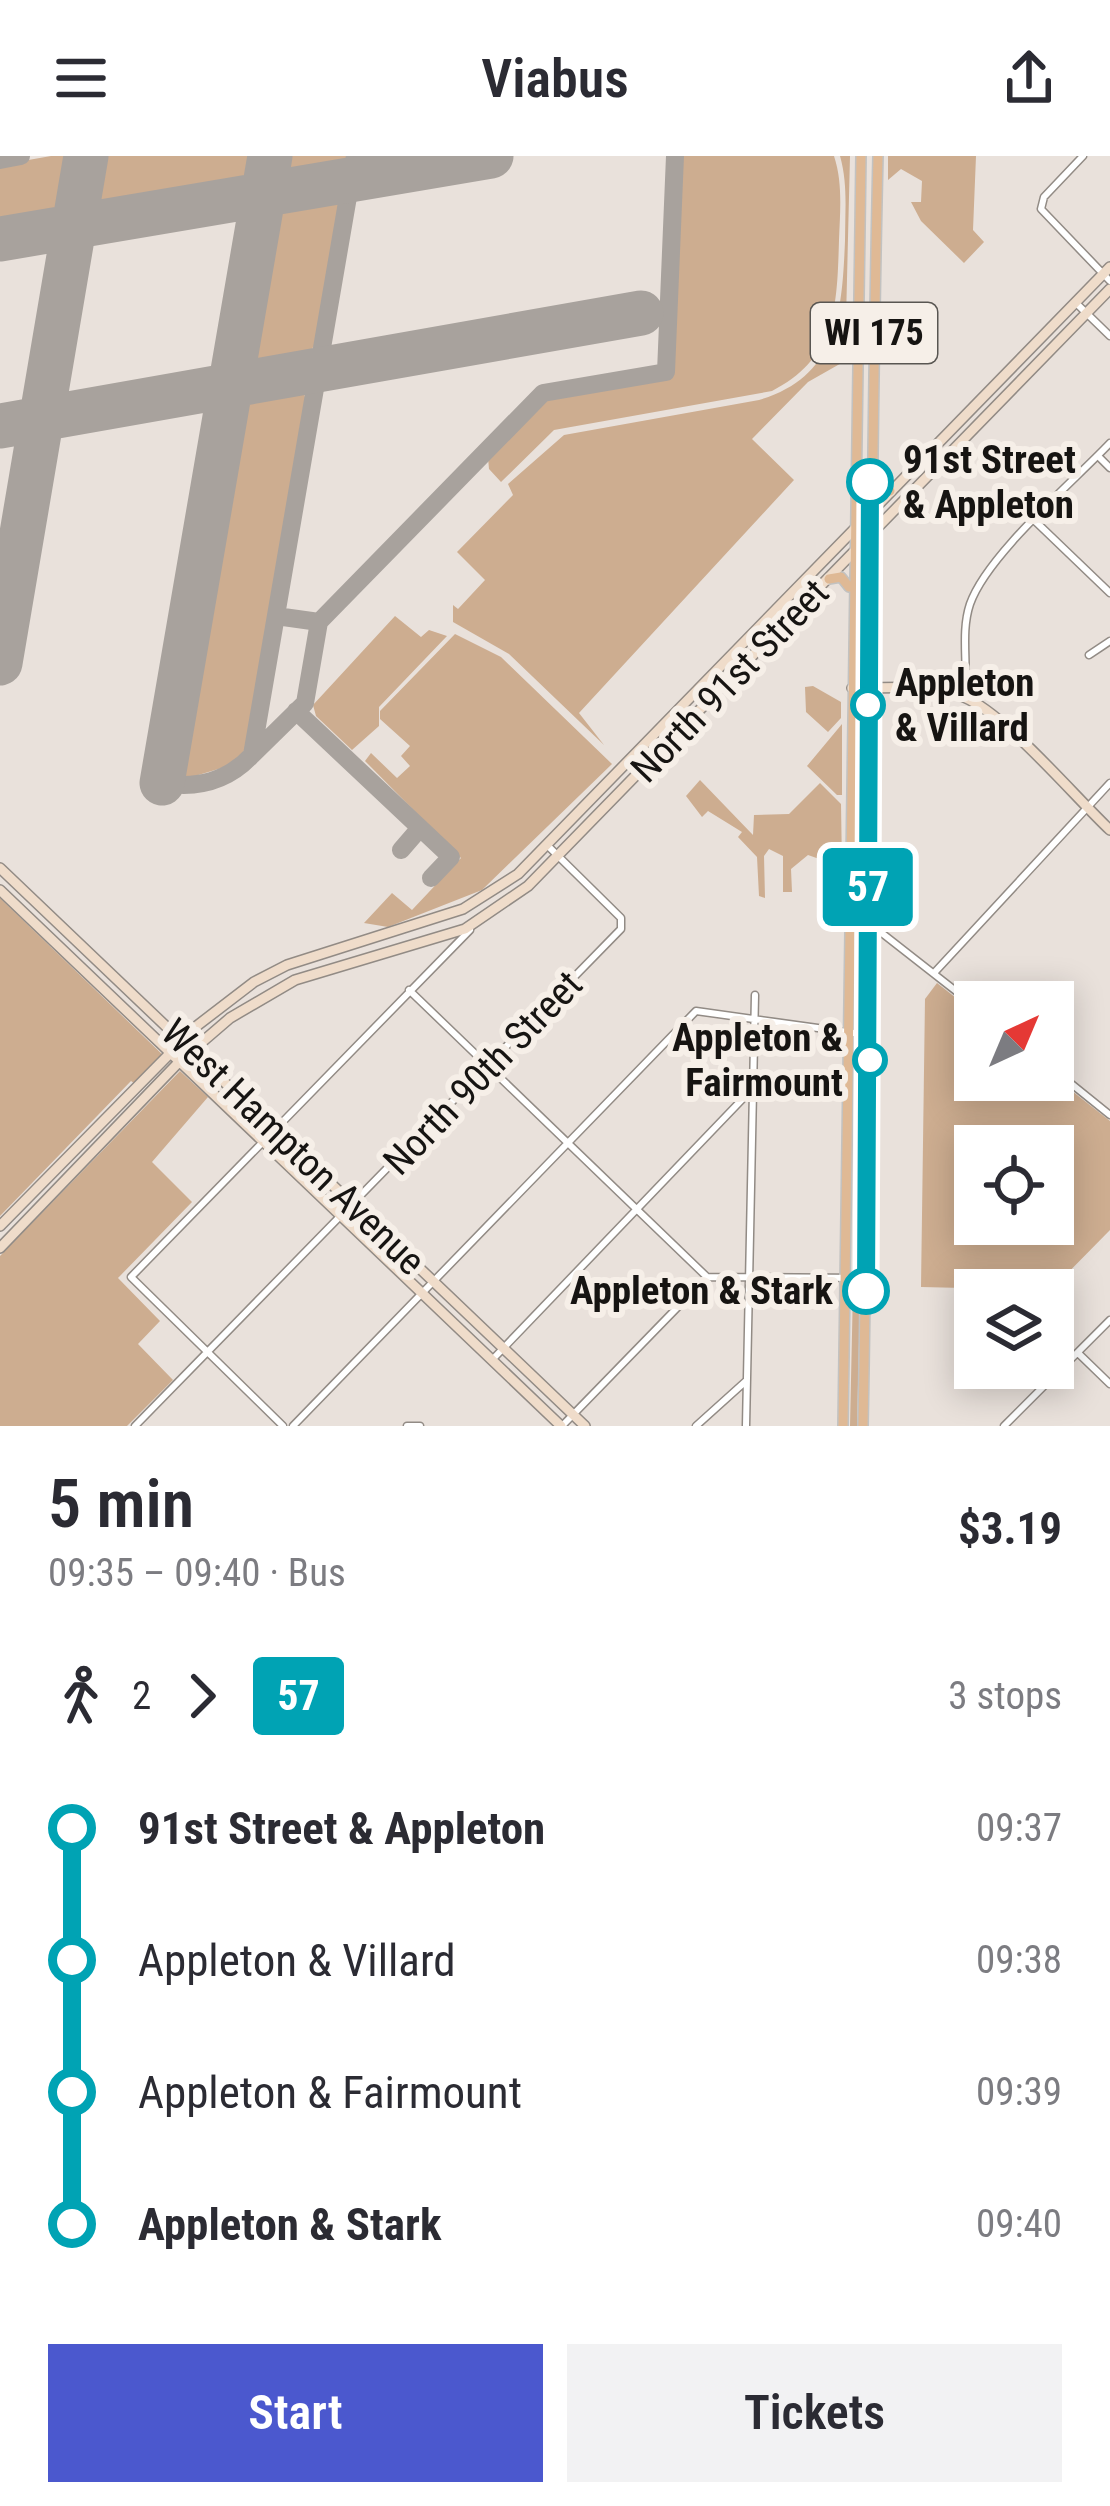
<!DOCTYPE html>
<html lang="en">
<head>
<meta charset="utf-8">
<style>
	:root { --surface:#fff; --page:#f2f2f3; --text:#2b2b33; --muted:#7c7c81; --accent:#4b58ce }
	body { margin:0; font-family:"Roboto Condensed",sans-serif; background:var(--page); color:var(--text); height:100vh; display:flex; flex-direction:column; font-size:45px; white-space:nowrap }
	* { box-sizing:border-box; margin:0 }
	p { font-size:39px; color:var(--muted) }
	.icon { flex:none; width:66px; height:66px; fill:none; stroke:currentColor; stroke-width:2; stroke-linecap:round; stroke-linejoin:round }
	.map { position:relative; height:1270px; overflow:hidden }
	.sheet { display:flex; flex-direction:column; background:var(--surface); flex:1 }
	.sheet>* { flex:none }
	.badge { padding:0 24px; border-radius:9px; font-size:42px; line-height:78px }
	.needle { width:78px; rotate:44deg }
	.tools { position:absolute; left:954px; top:825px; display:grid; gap:24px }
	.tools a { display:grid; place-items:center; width:120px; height:120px; border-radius:0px; background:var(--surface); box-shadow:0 6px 30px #0003; font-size:60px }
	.map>.badge { position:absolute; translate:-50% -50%; box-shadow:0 0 0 6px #fff }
	.legs { display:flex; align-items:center; gap:18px; height:132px; padding:0 48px; font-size:39px }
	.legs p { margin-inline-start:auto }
	.summary { display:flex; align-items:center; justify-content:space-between; height:204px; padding:0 48px }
	h1 { font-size:66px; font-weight:600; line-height:90px }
	.action { display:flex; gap:24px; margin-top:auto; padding:24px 48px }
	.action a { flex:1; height:138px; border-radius:0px; background:var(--accent); color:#fff; font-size:48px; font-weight:600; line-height:138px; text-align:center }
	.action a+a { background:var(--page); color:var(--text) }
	ul { padding:0 48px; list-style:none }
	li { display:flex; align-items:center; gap:42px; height:132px; font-size:45px }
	li i { display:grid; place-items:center; width:18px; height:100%; margin:0 15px; background:currentColor }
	li i::after { content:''; width:30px; height:30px; margin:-15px; border:9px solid; border-radius:50%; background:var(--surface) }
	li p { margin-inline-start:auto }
	li:first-child i { background:linear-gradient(#0000 50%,currentColor 0) }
	li:last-child i { background:linear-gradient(currentColor 50%,#0000 0) }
	header { display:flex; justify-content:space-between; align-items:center; height:156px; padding:0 48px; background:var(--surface); font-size:54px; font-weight:600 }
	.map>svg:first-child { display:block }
	.green { fill:#cdad90; fill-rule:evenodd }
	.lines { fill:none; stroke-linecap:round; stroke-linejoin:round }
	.taxiway { stroke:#a8a29d; stroke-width:18 }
	.runway { stroke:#a8a29d; stroke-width:45 }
	.street-casing { stroke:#928b85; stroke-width:9 }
	.secondary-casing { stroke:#928b85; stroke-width:12 }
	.primary-casing { stroke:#c2c2c1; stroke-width:12 }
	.street { stroke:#fff; stroke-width:6 }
	.secondary { stroke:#efdcca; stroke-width:9 }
	.primary { stroke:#dfb995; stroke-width:9 }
	.line-1-casing { stroke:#fff; stroke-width:27 }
	.line-1 { stroke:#00a3b4; stroke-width:18 }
	.stop-1-dot { fill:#fff; stroke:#00a3b4; stroke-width:6 }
	.labels { text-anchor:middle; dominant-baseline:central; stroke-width:12; stroke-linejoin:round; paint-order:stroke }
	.shield { fill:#f6efe8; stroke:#595652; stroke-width:3 }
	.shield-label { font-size:36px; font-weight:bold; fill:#161412 }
	.stop-label { font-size:39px; font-weight:bold; fill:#161412; stroke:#f6efe8; text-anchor:start }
	.street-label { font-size:39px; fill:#161412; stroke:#f6efe8 }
</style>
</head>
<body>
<header><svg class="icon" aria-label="menu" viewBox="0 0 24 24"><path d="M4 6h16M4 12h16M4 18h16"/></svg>Viabus<svg class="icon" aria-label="share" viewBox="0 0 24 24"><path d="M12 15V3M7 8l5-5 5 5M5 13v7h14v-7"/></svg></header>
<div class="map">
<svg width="1110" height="1270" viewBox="0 0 1110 1270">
	<rect width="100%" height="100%" fill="#e9e1db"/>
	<!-- green -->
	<path class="green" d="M51,0H69L73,6L61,59L0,73V9Z
		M98,0H258L252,24L242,30L98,55L90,43Z
		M282,0H348C335,20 306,23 283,20Z
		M682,0H834C843,27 840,56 839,84C837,149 837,202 772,235L554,274L501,326L489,313L488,302L550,242L673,219Z
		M840,0H850L845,205L808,226L752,283L794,324L579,557L604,589L509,498L453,466V449L458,453L485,424L457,396L513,339L508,328L564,279L759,244C838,221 842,156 845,85C845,56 848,28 840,0Z
		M888,0H976L973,74L984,86L964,107L921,65L911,46H921L922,25L901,13L888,24Z
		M329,39L339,45V52L316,188L302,204L253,212L248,199L272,59L283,48Z
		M303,230L306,247L249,587L235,608L185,623L177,615L179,605L239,251L252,237Z
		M395,460L421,481L429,474L447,480L379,551V570L352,594L316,560L313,549Z
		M455,478L501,501L612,608L482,734L388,771L364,767L392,737L412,754L461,702L365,605L371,597L397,622L410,610L401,600L410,590L380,563V555Z
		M813,530L841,546V562L828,576L806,556L805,531Z
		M859,548H863L864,757L857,747Z
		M842,568V639H837L807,610Z
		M700,624L753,679L754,659L789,658L820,627L841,648L842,711L808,699L791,713L792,736H783V700L769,693L764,700L765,742L759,740L757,701L738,681L742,676L708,655L702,661L686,640Z
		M0,742L166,902L138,930L131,925L0,1060Z
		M937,827L975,857V924H1053V920L1110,965V1074L1051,1134L921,1131L925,843ZM975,990H1053V1068H975Z
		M858,889L865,899L861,1092L855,1112Z
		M180,915L208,941L152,1006L192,1046L118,1122L160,1165L138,1188L173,1224L127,1270H0V1100Z
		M853,1132L860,1144L857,1270H850Z"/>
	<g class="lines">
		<!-- taxiway -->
		<path class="taxiway" d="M0,4L21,0
			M229,229L319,214
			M276,460L319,466
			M296,555L451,701L431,722
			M252,599L305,547L319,466L543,237L666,216L675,0
			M162,627C197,633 228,625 252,599L355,0
			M401,694L420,672"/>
		<!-- runway -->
		<path class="runway" d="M0,83L491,0
			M0,270L641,157
			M0,507L86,0
			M162,627L270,0"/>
		<!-- street casing -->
		<g class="street-casing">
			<path id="street" d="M1083,0L1044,41L1041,53L1110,125
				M1075,146L1110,180
				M1098,300L1110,312
				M1035,365L1110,437
				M1089,499L1110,485
				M964,541C969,510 960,478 970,448C987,399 1072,327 1110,287
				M854,767L883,778L975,850
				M934,817L1110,627
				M409,834L707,1121L865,1122
				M1053,913L1110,959
				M1078,1197L1110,1228
				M492,1204L755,930
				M135,1270L621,773V762L548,690
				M283,1270L131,1121L470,774
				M293,1270L696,855L868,879
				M407,1270H420
				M562,1270L707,1121
				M696,1270L746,1225
				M746,1270L755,839
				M1004,1270L1110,1164"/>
		</g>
		<!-- secondary casing -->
		<g class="secondary-casing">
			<path id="secondary" d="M852,532C887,533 931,527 964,541C1006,559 1074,640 1110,674
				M0,712L585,1270
				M0,734L561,1270
				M0,1070L198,869L254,826L287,809L463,753L518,718L1110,111
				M0,1092L180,905L230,862L295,824L465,773L528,730L1110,133"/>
		</g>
		<!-- primary casing -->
		<g class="primary-casing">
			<path id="primary" d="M870,326L881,336L890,335
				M829,423L841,421L849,431
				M843,1270L861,0
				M863,1270C871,847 868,423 878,0"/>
		</g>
		<!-- street -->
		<use href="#street" class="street"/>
		<!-- secondary -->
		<use href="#secondary" class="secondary"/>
		<!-- primary -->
		<use href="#primary" class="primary"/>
	</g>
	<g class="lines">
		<!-- line-1 casing -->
		<g class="line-1-casing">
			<path id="line-1" d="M866,1135L870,326"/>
		</g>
		<!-- line-1 -->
		<use href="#line-1" class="line-1"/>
	</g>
	<!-- markers -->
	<g class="stop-1-dot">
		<circle cx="870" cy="326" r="21"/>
		<circle cx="868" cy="549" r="15"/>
		<circle cx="870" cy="904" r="15"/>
		<circle cx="866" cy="1135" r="21"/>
	</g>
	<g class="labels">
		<!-- shield labels -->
		<rect class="shield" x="811" y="147" width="126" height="60" rx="9"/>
		<g class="shield-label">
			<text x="874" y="177">WI 175</text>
		</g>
		<!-- stop labels -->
		<g class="stop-label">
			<text x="903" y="304">91st Street<tspan x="903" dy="45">&amp; Appleton</tspan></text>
			<text x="895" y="527">Appleton<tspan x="895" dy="45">&amp; Villard</tspan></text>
			<text x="843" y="882" text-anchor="end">Appleton &amp;<tspan x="843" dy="45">Fairmount</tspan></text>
			<text x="833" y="1135" text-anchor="end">Appleton &amp; Stark</text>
		</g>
		<!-- street labels -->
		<g class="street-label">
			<text transform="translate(730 525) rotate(-46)">North 91st Street</text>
			<text transform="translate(483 917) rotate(-46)">North 90th Street</text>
			<text transform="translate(293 991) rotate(44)">West Hampton Avenue</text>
		</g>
	</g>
</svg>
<div class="tools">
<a><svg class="needle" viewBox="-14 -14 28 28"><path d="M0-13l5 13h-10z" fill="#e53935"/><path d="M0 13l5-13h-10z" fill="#7c7c81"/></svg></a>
<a><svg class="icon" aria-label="locate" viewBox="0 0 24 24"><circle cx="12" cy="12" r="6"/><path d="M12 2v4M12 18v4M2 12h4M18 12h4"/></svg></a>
<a><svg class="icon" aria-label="layers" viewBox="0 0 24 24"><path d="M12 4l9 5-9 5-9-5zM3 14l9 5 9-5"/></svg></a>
</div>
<b class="badge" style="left:868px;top:731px;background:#00a3b4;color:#fff">57</b>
</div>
<section class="sheet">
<div class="summary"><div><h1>5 min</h1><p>09:35 – 09:40 · Bus</p></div><b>$3.19</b></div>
<div class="legs"><svg class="icon" aria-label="walk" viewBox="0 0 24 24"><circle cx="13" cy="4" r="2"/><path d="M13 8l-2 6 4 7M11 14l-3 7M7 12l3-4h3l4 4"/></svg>2<svg class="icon" aria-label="forward" viewBox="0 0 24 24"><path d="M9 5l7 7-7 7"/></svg><b class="badge" style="background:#00a3b4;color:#fff">57</b><p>3 stops</p></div>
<ul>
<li><i style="color:#00a3b4"></i><b>91st Street &amp; Appleton</b><p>09:37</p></li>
<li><i style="color:#00a3b4"></i><span>Appleton &amp; Villard</span><p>09:38</p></li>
<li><i style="color:#00a3b4"></i><span>Appleton &amp; Fairmount</span><p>09:39</p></li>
<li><i style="color:#00a3b4"></i><b>Appleton &amp; Stark</b><p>09:40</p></li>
</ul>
<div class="action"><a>Start</a><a>Tickets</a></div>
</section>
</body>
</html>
